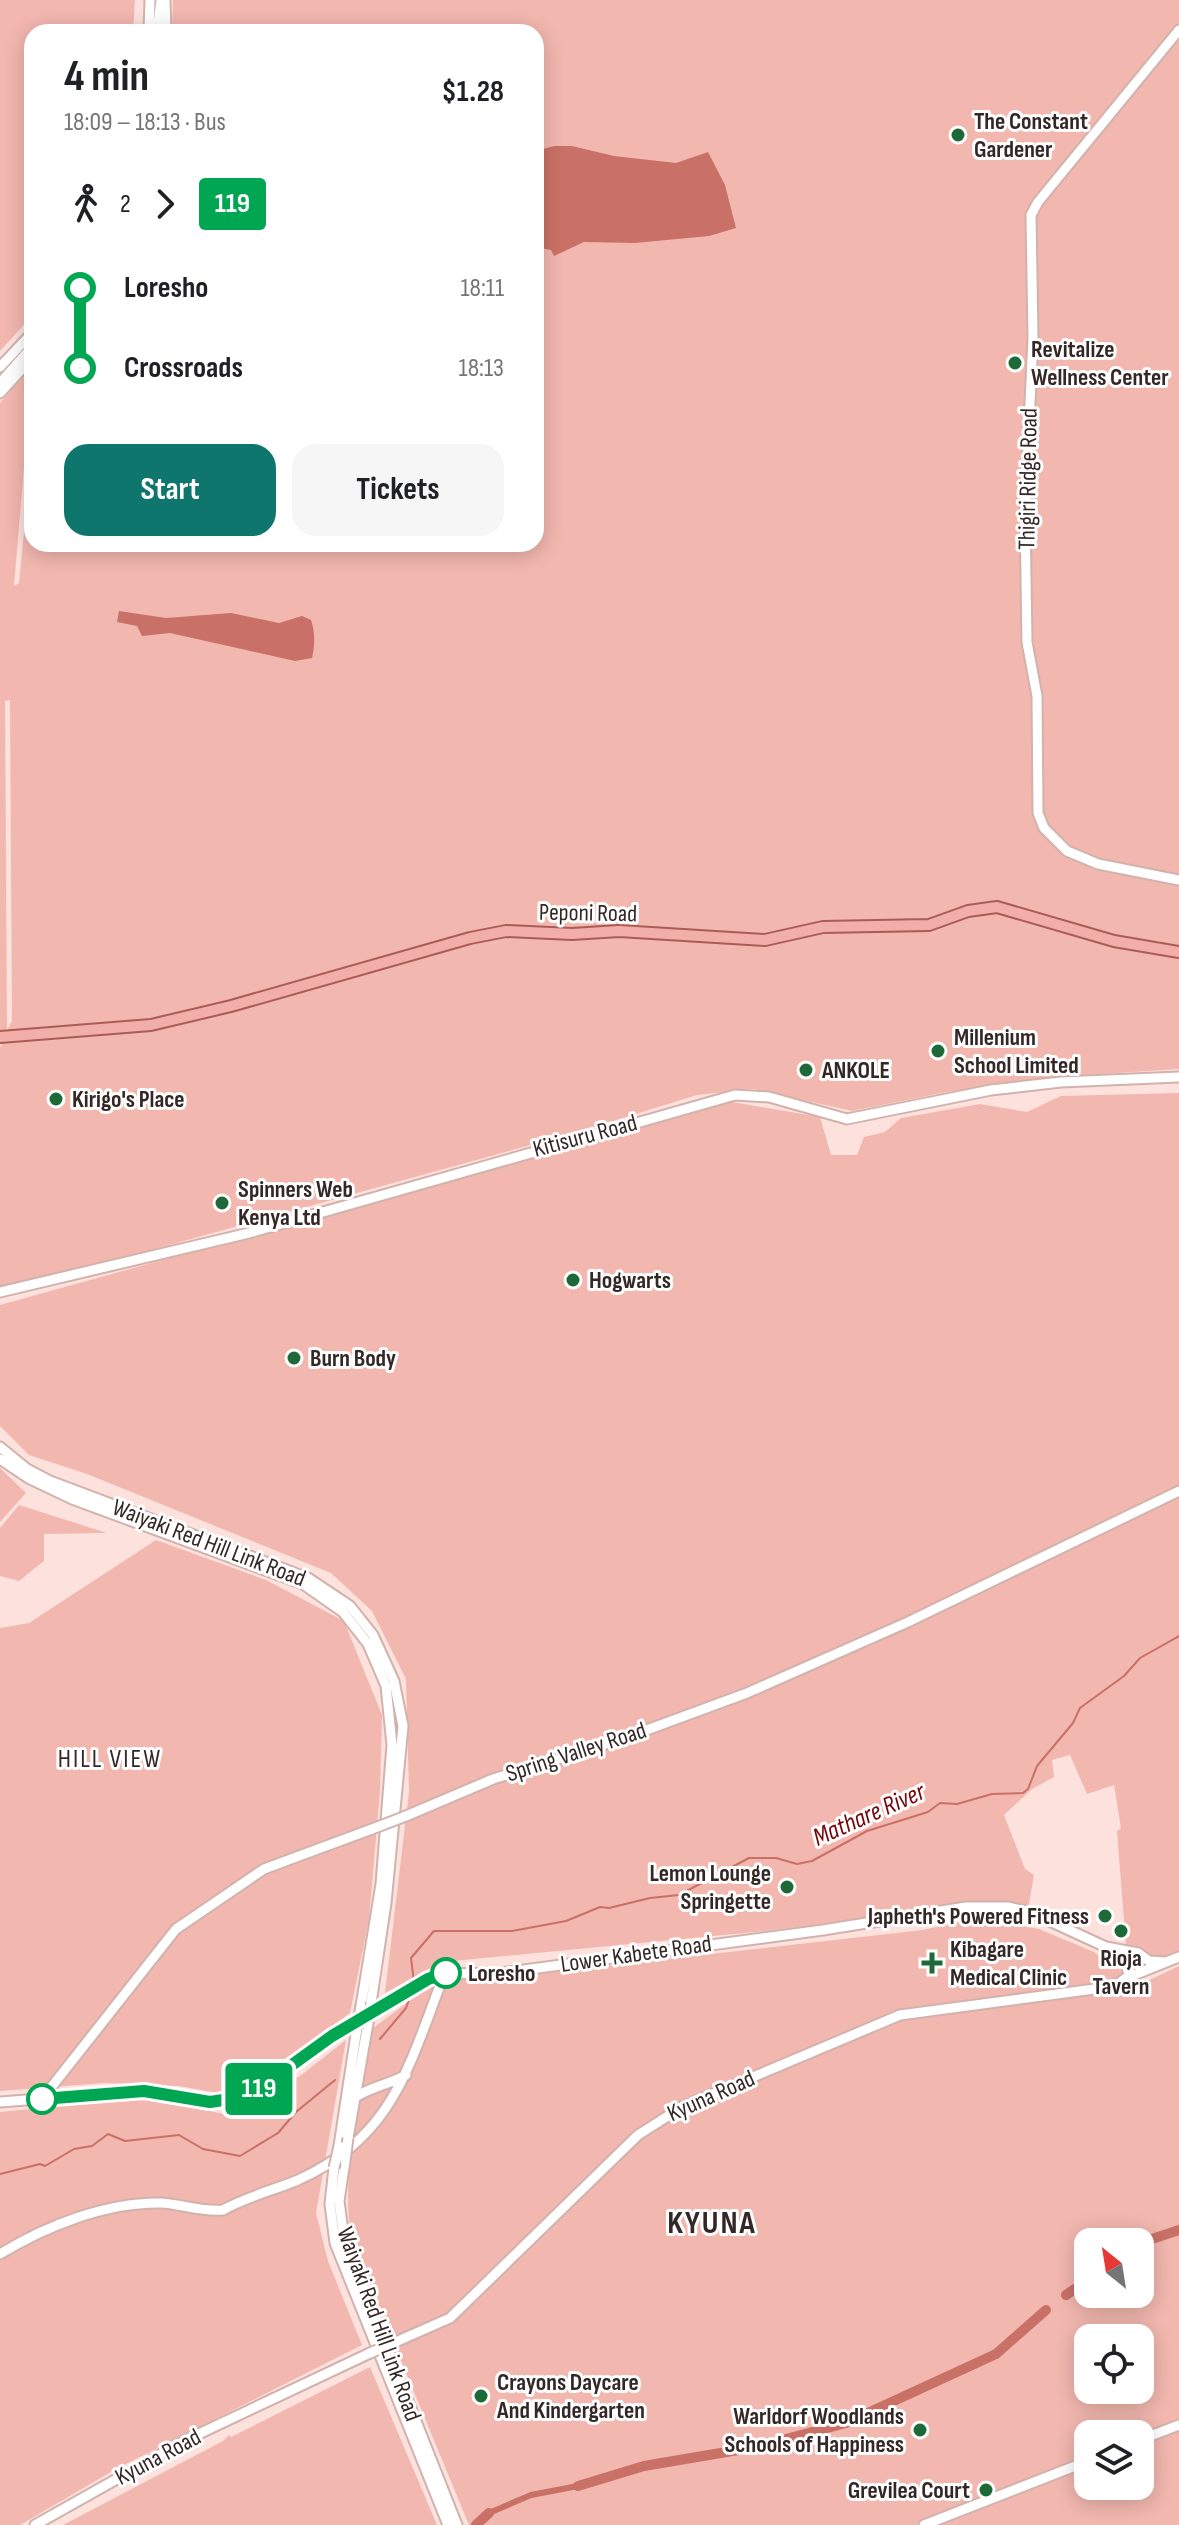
<!DOCTYPE html>
<html lang="en">
<head>
<meta charset="utf-8">
<style>
	:root { --surface:#fff; --page:#f6f6f6; --text:#202124; --muted:#757577; --accent:#0f766e }
	body { margin:0; font-family:"Sofia Sans Condensed",sans-serif; background:var(--page); color:var(--text); height:100vh; display:flex; flex-direction:column; font-size:30px; white-space:nowrap }
	* { box-sizing:border-box; margin:0 }
	p { font-size:26px; color:var(--muted) }
	.icon { flex:none; width:44px; height:44px; fill:none; stroke:currentColor; stroke-width:2; stroke-linecap:round; stroke-linejoin:round }
	.map { position:relative; flex:1; overflow:hidden }
	.details { position:absolute; left:24px; top:24px; width:520px; height:528px; display:flex; flex-direction:column; background:var(--surface); border-radius:24px; box-shadow:0 4px 20px #0003 }
	.details>* { flex:none }
	.badge { padding:0 16px; border-radius:6px; font-size:28px; line-height:52px }
	.needle { width:52px; rotate:330deg }
	.controls { position:absolute; left:1074px; top:2228px; display:grid; gap:16px }
	.controls a { display:grid; place-items:center; width:80px; height:80px; border-radius:16px; background:var(--surface); box-shadow:0 4px 20px #0003; font-size:40px }
	.map>.badge { position:absolute; translate:-50% -50%; box-shadow:0 0 0 4px #fff }
	.legs { display:flex; align-items:center; gap:12px; height:88px; padding:0 40px; font-size:26px }
	.legs p { margin-inline-start:auto }
	.overview { display:flex; align-items:center; justify-content:space-between; height:136px; padding:0 40px }
	h1 { font-size:44px; font-weight:700; line-height:60px }
	.button { display:flex; gap:16px; margin-top:auto; padding:16px 40px }
	.button a { flex:1; height:92px; border-radius:24px; background:var(--accent); color:#fff; font-size:32px; font-weight:700; line-height:92px; text-align:center }
	.button a+a { background:var(--page); color:var(--text) }
	ul { padding:0 40px; list-style:none }
	li { display:flex; align-items:center; gap:28px; height:80px; font-size:30px }
	li i { display:grid; place-items:center; width:12px; height:100%; margin:0 10px; background:currentColor }
	li i::after { content:''; width:20px; height:20px; margin:-10px; border:6px solid; border-radius:50%; background:var(--surface) }
	li p { margin-inline-start:auto }
	li:first-child i { background:linear-gradient(#0000 50%,currentColor 0) }
	li:last-child i { background:linear-gradient(currentColor 50%,#0000 0) }
	.map>svg:first-child { display:block }
	.green { fill:#f2b7af; fill-rule:evenodd }
	.water { fill:#ca7167 }
	.lines { fill:none; stroke-linecap:round; stroke-linejoin:round }
	.stream { stroke:#ca7167; stroke-width:2 }
	.canal { stroke:#ca7167; stroke-width:6 }
	.river { stroke:#ca7167; stroke-width:10 }
	.secondary-casing { stroke:#d2b2ad; stroke-width:13 }
	.primary-casing { stroke:#aa5d55; stroke-width:14 }
	.secondary { stroke:#fff; stroke-width:9 }
	.primary { stroke:#f2afa9; stroke-width:10 }
	.secondary-bridge-casing { stroke:#d2b2ad; stroke-width:13; stroke-linecap:butt }
	.secondary-bridge { stroke:#fff; stroke-width:9 }
	.line-1-casing { stroke:#fff; stroke-width:18 }
	.line-1 { stroke:#00a651; stroke-width:12 }
	.poi-dot { fill:#1d6938; stroke:#fff; stroke-width:3 }
	.stop-1-dot { fill:#fff; stroke:#00a651; stroke-width:4 }
	.labels { text-anchor:middle; dominant-baseline:central; stroke-width:6; stroke-linejoin:round; paint-order:stroke }
	.poi-label { font-size:24px; font-weight:bold; fill:#342826; stroke:#fff; text-anchor:start }
	.street-label { font-size:24px; fill:#342826; stroke:#fff }
	.stop-label { font-size:24px; font-weight:bold; fill:#342826; stroke:#fff; text-anchor:start }
	.neighbourhood-label { font-size:26px; letter-spacing:2px; fill:#342826; stroke:#fff }
	.water-label { font-size:26px; font-style:italic; fill:#77050a; stroke:#fff }
	.district-label { font-size:32px; font-weight:bold; letter-spacing:2px; fill:#342826; stroke:#fff }
</style>
</head>
<body>
<div class="map">
<svg width="1179" height="2525" viewBox="0 0 1179 2525">
	<rect width="100%" height="100%" fill="#fce1dd"/>
	<!-- green -->
	<path class="green" d="M0,0H135L133,32H32V316L0,351Z
		M173,0H1179V1069L1054,1077L947,1092L852,1111L754,1089L697,1095L581,1131L108,1262L0,1288V1048L7,1033H0V403L26,374L32,372L14,586L19,583L32,450V544H536V32H172ZM10,700L12,1021L7,1030L5,701Z
		M1179,1093V1958L1171,1962L1126,1946L1117,1831L1121,1828L1114,1785L1087,1794L1070,1755L1052,1760L1054,1777L1032,1789L1004,1815L1025,1869L1034,1875L1028,1909L1000,1902L755,1932L442,1962L385,1993L409,1792L406,1679L372,1611L331,1573L87,1474L29,1455L0,1426V1305L732,1102L820,1117L831,1155H857L864,1137L885,1132L901,1118L980,1104L1027,1112L1061,1096Z
		M0,1468L26,1493L0,1522Z
		M19,1505L107,1533L44,1534V1561L19,1581L0,1576V1528Z
		M156,1540L266,1580L344,1621L382,1715L380,1791L369,1919L350,2013L287,2059L223,2094L179,2086L105,2083L0,2091V1628L29,1623Z
		M976,1918L1039,1929L1094,1952L1141,1984L1179,1966V2525H469L352,2242C339,2173 362,2096 373,2028L434,1983L457,1978L535,1974L923,1930ZM1088,2242H1140V2294H1088ZM1088,2338H1140V2390H1088ZM1088,2434H1140V2486H1088Z
		M346,2040L316,2213L328,2261L362,2345L116,2469L20,2525H0V2112L144,2098L224,2114L300,2076Z
		M370,2367L437,2525H63L223,2441L229,2435L231,2437Z"/>
	<!-- water -->
	<path class="water" d="M554,146H572L614,156L676,163L708,152L725,185L736,228L709,236L635,243L584,242L554,256L551,250L536,247V151Z
		M119,611L166,618L231,613L279,623L302,616L311,620C315,631 315,646 312,658L295,661L170,633L142,636L137,626L117,622Z"/>
	<g class="lines">
		<!-- stream -->
		<path class="stream" d="M414,1982L411,1958L434,1931H512L566,1921L600,1907L609,1908L650,1898L679,1895L749,1858H776L797,1864L812,1861L867,1831L928,1812L940,1803L957,1804L992,1794L1023,1793L1028,1789L1037,1766L1073,1723L1080,1708L1124,1676L1140,1658L1179,1636
			M380,2039L406,2008L411,1994
			M0,2174L40,2164L45,2166L74,2149L92,2146L108,2134L125,2141L179,2135L203,2149L240,2156L278,2133L296,2112L335,2080"/>
		<!-- canal -->
		<path class="canal" d="M489,2513L531,2495L578,2486"/>
		<!-- river -->
		<path class="river" d="M1140,2243L1179,2230
			M1066,2295L1088,2280
			M578,2486L644,2466L756,2447L846,2423L996,2354L1046,2310
			M476,2525L489,2513"/>
		<!-- secondary casing -->
		<g class="secondary-casing">
			<path id="secondary" d="M165,0L166,32
				M1179,30L1038,202L1031,215L1033,338L1025,511L1027,642L1037,696L1038,813L1044,828L1067,851L1098,864L1179,880
				M149,32L150,0
				M157,32L161,0
				M0,367L32,333
				M0,383L32,347
				M0,393L32,358
				M0,1292L249,1233L735,1095L769,1097L847,1119L991,1090L1061,1082L1179,1077
				M0,1447L27,1469L50,1481L308,1578L350,1606L373,1635L394,1681L403,1726L386,1903L371,2003
				M0,1459L30,1479L72,1499L303,1584L343,1612L368,1644L386,1686L392,1745L381,1884L361,2006
				M406,1816L493,1779L625,1738L747,1693L908,1622L1179,1491
				M1108,1950L1125,1962L1128,1971L1134,1975L1179,1957
				M354,2098C372,2086 388,2085 406,2075
				M42,2099L176,1929L264,1869L372,1829
				M0,2102L144,2091L210,2102L228,2100L256,2091L332,2036L440,1974L501,1973L823,1930L966,1907H1008L1030,1912L1106,1947L1138,1953L1149,1961L1165,1962
				M348,2138L368,2023
				M339,2146L357,2028
				M345,2161L339,2201L344,2239L457,2525
				M334,2168L330,2204L335,2243L448,2525
				M0,2254C46,2226 106,2202 161,2203C182,2204 201,2212 223,2210C246,2197 274,2190 298,2180C389,2139 407,2073 439,1988L440,1974
				M391,2344L450,2318L638,2135L682,2107L900,2015L1102,1988L1118,1984L1131,1974
				M1140,2440L1179,2425
				M35,2525L188,2439L370,2353
				M924,2525L1088,2461"/>
		</g>
		<!-- primary casing -->
		<g class="primary-casing">
			<path id="primary" d="M0,1037L151,1025L231,1006L470,938L506,931L572,934L619,931L765,940L823,927L929,925L968,911L997,907L1114,941L1179,952"/>
		</g>
		<!-- secondary -->
		<use href="#secondary" class="secondary"/>
		<!-- primary -->
		<use href="#primary" class="primary"/>
		<!-- secondary-bridge casing -->
		<g class="secondary-bridge-casing">
			<path id="secondary-bridge" d="M372,1829L406,1816
				M368,2023L371,2003
				M357,2028L361,2006
				M345,2161L348,2138
				M334,2168L339,2146
				M370,2353L391,2344"/>
		</g>
		<!-- secondary-bridge -->
		<use href="#secondary-bridge" class="secondary-bridge"/>
	</g>
	<g class="lines">
		<!-- line-1 casing -->
		<g class="line-1-casing">
			<path id="line-1" d="M42,2099L144,2091L210,2102L237,2098L256,2091L332,2036L428,1979L446,1973"/>
		</g>
		<!-- line-1 -->
		<use href="#line-1" class="line-1"/>
	</g>
	<!-- markers -->
	<g class="poi-dot">
		<circle cx="958" cy="135" r="8"/>
		<circle cx="1015" cy="363" r="8"/>
		<circle cx="938" cy="1051" r="8"/>
		<circle cx="806" cy="1070" r="8"/>
		<circle cx="56" cy="1099" r="8"/>
		<circle cx="222" cy="1203" r="8"/>
		<circle cx="573" cy="1280" r="8"/>
		<circle cx="294" cy="1358" r="8"/>
		<circle cx="787" cy="1887" r="8"/>
		<circle cx="1105" cy="1916" r="8"/>
		<circle cx="1121" cy="1931" r="8"/>
		<path d="M928 1951h8v8h8v8h-8v8h-8v-8h-8v-8h8z"/>
		<circle cx="481" cy="2396" r="8"/>
		<circle cx="920" cy="2430" r="8"/>
		<circle cx="986" cy="2490" r="8"/>
	</g>
	<g class="stop-1-dot">
		<circle cx="446" cy="1973" r="14"/>
		<circle cx="42" cy="2099" r="14"/>
	</g>
	<g class="labels">
		<!-- poi labels -->
		<g class="poi-label">
			<text x="974" y="121">The Constant<tspan x="974" dy="28">Gardener</tspan></text>
			<text x="1031" y="349">Revitalize<tspan x="1031" dy="28">Wellness Center</tspan></text>
			<text x="954" y="1037">Millenium<tspan x="954" dy="28">School Limited</tspan></text>
			<text x="822" y="1070">ANKOLE</text>
			<text x="72" y="1099">Kirigo's Place</text>
			<text x="238" y="1189">Spinners Web<tspan x="238" dy="28">Kenya Ltd</tspan></text>
			<text x="589" y="1280">Hogwarts</text>
			<text x="310" y="1358">Burn Body</text>
			<text x="771" y="1873" text-anchor="end">Lemon Lounge<tspan x="771" dy="28">Springette</tspan></text>
			<text x="1089" y="1916" text-anchor="end">Japheth's Powered Fitness</text>
			<text x="950" y="1949">Kibagare<tspan x="950" dy="28">Medical Clinic</tspan></text>
			<text x="1121" y="1958" text-anchor="middle">Rioja<tspan x="1121" dy="28">Tavern</tspan></text>
			<text x="497" y="2382">Crayons Daycare<tspan x="497" dy="28">And Kindergarten</tspan></text>
			<text x="904" y="2416" text-anchor="end">Warldorf Woodlands<tspan x="904" dy="28">Schools of Happiness</tspan></text>
			<text x="970" y="2490" text-anchor="end">Grevilea Court</text>
		</g>
		<!-- street labels -->
		<g class="street-label">
			<text transform="translate(1028 479) rotate(-89)">Thigiri Ridge Road</text>
			<text transform="translate(588 913) rotate(1)">Peponi Road</text>
			<text transform="translate(585 1136) rotate(-15)">Kitisuru Road</text>
			<text transform="translate(209 1543) rotate(21)">Waiyaki Red Hill Link Road</text>
			<text transform="translate(576 1752) rotate(-18)">Spring Valley Road</text>
			<text transform="translate(636 1954) rotate(-8)">Lower Kabete Road</text>
			<text transform="translate(711 2096) rotate(-24)">Kyuna Road</text>
			<text transform="translate(379 2324) rotate(70)">Waiyaki Red Hill Link Road</text>
			<text transform="translate(158 2457) rotate(-28)">Kyuna Road</text>
		</g>
		<!-- stop labels -->
		<g class="stop-label">
			<text x="468" y="1973">Loresho</text>
		</g>
		<!-- neighbourhood labels -->
		<g class="neighbourhood-label">
			<text x="110" y="1759">HILL VIEW</text>
		</g>
		<!-- water labels -->
		<g class="water-label">
			<text transform="translate(869 1815) rotate(-24)">Mathare River</text>
		</g>
		<!-- district labels -->
		<g class="district-label">
			<text x="712" y="2223">KYUNA</text>
		</g>
	</g>
</svg>
<div class="controls">
<a><svg class="needle" viewBox="-14 -14 28 28"><path d="M0-13l5 13h-10z" fill="#e53935"/><path d="M0 13l5-13h-10z" fill="#757577"/></svg></a>
<a><svg class="icon" aria-label="locate" viewBox="0 0 24 24"><circle cx="12" cy="12" r="6"/><path d="M12 2v4M12 18v4M2 12h4M18 12h4"/></svg></a>
<a><svg class="icon" aria-label="layers" viewBox="0 0 24 24"><path d="M12 4l9 5-9 5-9-5zM3 14l9 5 9-5"/></svg></a>
</div>
<b class="badge" style="left:259px;top:2089px;background:#00a651;color:#fff">119</b>
<section class="details">
<div class="overview"><div><h1>4 min</h1><p>18:09 – 18:13 · Bus</p></div><b>$1.28</b></div>
<div class="legs"><svg class="icon" aria-label="walk" viewBox="0 0 24 24"><circle cx="13" cy="4" r="2"/><path d="M13 8l-2 6 4 7M11 14l-3 7M7 12l3-4h3l4 4"/></svg>2<svg class="icon" aria-label="forward" viewBox="0 0 24 24"><path d="M9 5l7 7-7 7"/></svg><b class="badge" style="background:#00a651;color:#fff">119</b></div>
<ul>
<li><i style="color:#00a651"></i><b>Loresho</b><p>18:11</p></li>
<li><i style="color:#00a651"></i><b>Crossroads</b><p>18:13</p></li>
</ul>
<div class="button"><a>Start</a><a>Tickets</a></div>
</section>
</div>
</body>
</html>
